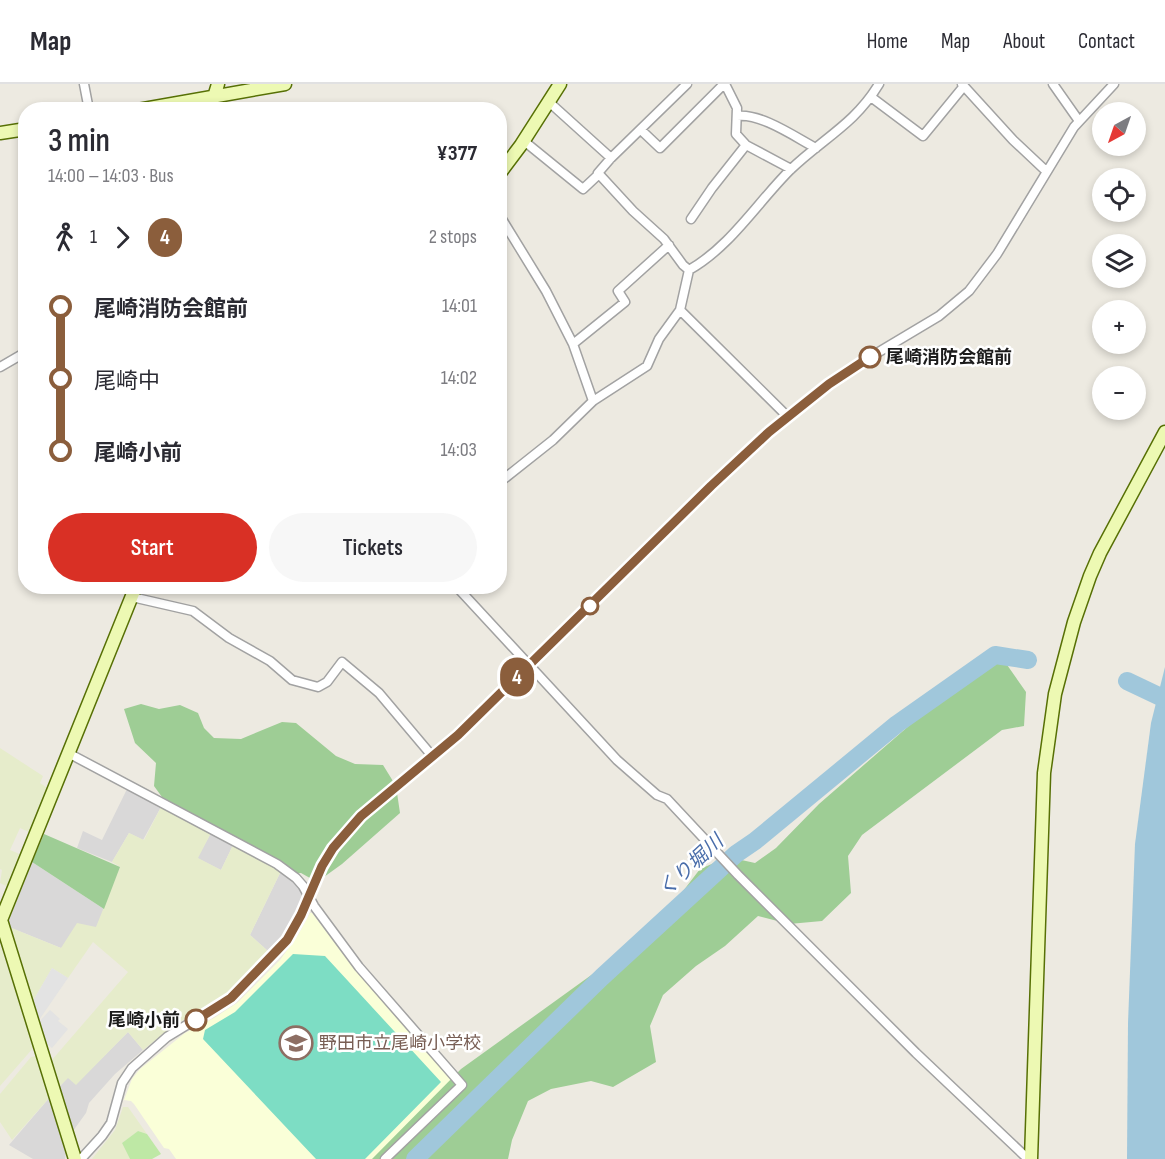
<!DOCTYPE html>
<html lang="en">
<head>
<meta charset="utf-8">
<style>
	:root { --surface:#fff; --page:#f7f7f7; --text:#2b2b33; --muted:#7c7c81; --line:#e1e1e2; --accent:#d93025 }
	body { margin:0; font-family:"Sofia Sans Condensed","Noto Sans JP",sans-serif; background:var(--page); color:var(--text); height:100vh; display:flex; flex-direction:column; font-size:22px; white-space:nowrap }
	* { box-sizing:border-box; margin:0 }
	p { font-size:20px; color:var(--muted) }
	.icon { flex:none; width:33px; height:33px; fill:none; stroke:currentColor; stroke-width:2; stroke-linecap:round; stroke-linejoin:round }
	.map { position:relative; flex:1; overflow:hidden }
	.details { position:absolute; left:18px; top:18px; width:489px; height:492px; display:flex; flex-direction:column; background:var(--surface); border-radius:24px; box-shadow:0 3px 9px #0003 }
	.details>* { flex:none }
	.badge { padding:0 12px; border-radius:20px; font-size:21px; line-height:39px }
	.needle { width:39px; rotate:220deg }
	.fabs { position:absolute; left:1092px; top:18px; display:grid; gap:12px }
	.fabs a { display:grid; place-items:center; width:54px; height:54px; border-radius:50%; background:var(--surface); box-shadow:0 3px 9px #0003; font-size:30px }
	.map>.badge { position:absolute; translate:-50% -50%; box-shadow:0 0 0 3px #fff }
	.legs { display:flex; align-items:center; gap:9px; height:66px; padding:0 30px; font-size:20px }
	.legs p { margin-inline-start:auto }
	.overview { display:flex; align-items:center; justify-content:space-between; height:102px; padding:0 30px }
	h1 { font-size:33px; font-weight:600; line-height:45px }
	.action { display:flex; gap:12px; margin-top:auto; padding:12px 30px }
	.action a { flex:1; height:69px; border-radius:36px; background:var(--accent); color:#fff; font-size:24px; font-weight:600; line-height:69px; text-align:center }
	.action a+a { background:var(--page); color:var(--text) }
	ul { padding:0 30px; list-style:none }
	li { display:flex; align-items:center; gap:21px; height:72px; font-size:22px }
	li i { display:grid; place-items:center; width:9px; height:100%; margin:0 8px; background:currentColor }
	li i::after { content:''; width:15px; height:15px; margin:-8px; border:4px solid; border-radius:50%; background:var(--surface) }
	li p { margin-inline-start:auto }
	li:first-child i { background:linear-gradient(#0000 50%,currentColor 0) }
	li:last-child i { background:linear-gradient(currentColor 50%,#0000 0) }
	header { display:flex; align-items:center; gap:36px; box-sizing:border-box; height:84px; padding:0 30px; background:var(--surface); border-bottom:2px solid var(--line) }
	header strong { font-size:28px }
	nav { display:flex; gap:33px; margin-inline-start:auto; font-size:21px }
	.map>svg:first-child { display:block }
	.residential { fill:#d9d8d8 }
	.education { fill:#faffd8 }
	.farmland { fill:#e6eccb }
	.grass { fill:#bee8a5 }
	.forest { fill:#9ecd95 }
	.pitch { fill:#7dddc4 }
	.parking { fill:#e3e3e3 }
	.water { fill:#a0c7db }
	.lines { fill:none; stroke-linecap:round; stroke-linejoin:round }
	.river { stroke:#a0c7db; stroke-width:18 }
	.street-casing { stroke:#a2a2a2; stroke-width:11 }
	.secondary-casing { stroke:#577005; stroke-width:15 }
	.street { stroke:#fff; stroke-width:8 }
	.secondary { stroke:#edf9b3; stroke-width:12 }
	.line-1-casing { stroke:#fff; stroke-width:14 }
	.line-1 { stroke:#8b5e3c; stroke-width:9 }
	.stop-1-dot { fill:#fff; stroke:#8b5e3c; stroke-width:3 }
	.labels { text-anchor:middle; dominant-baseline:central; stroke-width:5; stroke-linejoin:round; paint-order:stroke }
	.stop-label { font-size:18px; font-weight:bold; fill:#1b1b1b; stroke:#fff; text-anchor:start }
	.education-label { font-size:18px; fill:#785e54; stroke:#fff; text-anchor:start }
	.water-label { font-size:20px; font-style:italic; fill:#496daa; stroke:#fff }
</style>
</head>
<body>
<header>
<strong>Map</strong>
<nav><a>Home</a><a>Map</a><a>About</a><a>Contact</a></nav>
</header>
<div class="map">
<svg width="1165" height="1075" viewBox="0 0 1165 1075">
	<rect width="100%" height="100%" fill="#edeae1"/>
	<!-- residential -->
	<path class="residential" d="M127,705L161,723L143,756L129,749L112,778L77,764L83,747L102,756Z
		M211,749L233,761L221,786L197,774Z
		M32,778L104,825L96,844L61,864L9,843L8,839Z
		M281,787L297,801L302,807V815L287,847L269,868L250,851Z
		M128,948L143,966L115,990L89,1019L86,1029L73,1047L59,1003L68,993L76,1000Z
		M50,1013L66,1069L65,1075H33L9,1061Z"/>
	<!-- education -->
	<path class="education" d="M310,829H312L356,887L454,998L381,1075H176L169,1065L164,1064L134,1020L131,1017L124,1016L132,995L140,985L185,949L214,934L237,919L280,876L298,851Z"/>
	<!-- farmland -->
	<path class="farmland" d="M0,664L43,692L40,699L49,705L31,749L20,744L10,766L22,771L8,803L0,799L2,786L0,785Z
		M161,723L211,749L198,774L221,786L233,761L281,787L250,851L269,868L228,909L175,941L143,966L128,948L76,1001L68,994L59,1003L51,977L128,888L93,858L68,894L52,884L33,917L9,843L61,864L77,839L96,843L120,783L112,778L129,749L144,756Z
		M0,860L34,963L0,1002Z
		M36,972L50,1013L12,1056L0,1038V1010L31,973Z
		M123,1023H128L147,1050L138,1047L122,1059L130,1075H92L115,1046Z"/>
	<!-- grass -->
	<path class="grass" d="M138,1047L147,1050L161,1070L152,1075H130L122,1059Z"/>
	<!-- forest -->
	<path class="forest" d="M988,573L1005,578L1026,608L1024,642L1002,646L862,751L848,772L851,809L822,837L789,840L758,832L725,862L696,882L663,911L650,942L656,978L613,1003L591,997L551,1005L528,1017L512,1056L508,1075H372L461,985L626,866L677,815L700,785L728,773L755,779L776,764L819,720Z
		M141,620L159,625L180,621L198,629L204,644L214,654L241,655L282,638L296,639L336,672L355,680L383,681L396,702L400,729L342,780L317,798L301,789L283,790L194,732L162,713L154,702L156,679L135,659L124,625Z
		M44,750L120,783L104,825L32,778Z"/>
	<!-- pitch -->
	<path class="pitch" d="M293,870L325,872L441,998L365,1075H316L203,955L205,946L235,928Z"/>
	<!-- parking -->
	<path class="parking" d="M52,884L68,894L39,936L33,917Z
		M50,926L60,935L58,937L68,945L52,964L46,959L40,937Z"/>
	<!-- water -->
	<path class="water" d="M1165,583V1075H1127L1128,939L1135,760L1151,639Z"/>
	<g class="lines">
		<!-- river -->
		<path class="river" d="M1127,597L1165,615
			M415,1075L602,893L736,770L755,757L897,640L995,571L1028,576"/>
		<!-- street casing -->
		<g class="street-casing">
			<path id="street" d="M84,0L89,26
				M687,0L611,74L598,89L633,127L664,155L683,181L689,186
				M962,0L1013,56L1046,87
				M1053,0L1079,37
				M871,13L923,52L964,2
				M549,18L611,74
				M737,32C761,29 795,53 816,64
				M641,46L660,64L724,0
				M524,57L583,105L599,90
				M746,61L791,85
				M500,132L546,207L573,260L593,317
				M691,135L712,104L746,61L736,50L737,24L725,0
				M689,186C730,163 757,119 790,86C822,55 855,40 879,0
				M680,226L787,332
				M573,260L625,218L618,207L669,161
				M0,283L26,268
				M500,398L553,356L593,317L647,282L659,255L680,226L689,186
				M456,502L617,676L657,711L667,715L738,791L916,969L1028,1075
				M132,513L193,527L229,554L270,577L292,596L318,603L327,598L342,578L379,609L433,673
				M70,670L277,780L296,794L303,802L314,822L359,883L462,1001L385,1075
				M81,1075L102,1052L111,1039L122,999L132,984L167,953L231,914L252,894L287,856L301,831L323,782L333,764L361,732L458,651L711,402L787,332L852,284L939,232L969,207L997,170L1074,43L1114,0"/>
		</g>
		<!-- secondary casing -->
		<g class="secondary-casing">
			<path id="secondary" d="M138,26L285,0
				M210,26L218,0
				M0,49L26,45
				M500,89L521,61L560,0
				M75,1075L1,836L136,502
				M1031,1075L1044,689L1055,610L1074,538L1090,492L1100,469L1165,348"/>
		</g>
		<!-- street -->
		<use href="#street" class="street"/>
		<!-- secondary -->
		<use href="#secondary" class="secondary"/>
	</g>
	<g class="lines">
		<!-- line-1 casing -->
		<g class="line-1-casing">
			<path id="line-1" d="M196,936L231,914L287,856L301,831L322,782L333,764L361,732L458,651L711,402L769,348L829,300L870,273"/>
		</g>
		<!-- line-1 -->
		<use href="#line-1" class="line-1"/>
	</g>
	<!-- icons -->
	<defs>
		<g id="school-ring" transform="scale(1.725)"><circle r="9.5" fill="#fff" stroke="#8d6e63" stroke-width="1.5"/><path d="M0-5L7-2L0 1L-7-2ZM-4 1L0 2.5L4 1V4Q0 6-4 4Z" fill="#8d6e63"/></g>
	</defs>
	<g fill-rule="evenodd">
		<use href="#school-ring" x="296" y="959"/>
	</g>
	<!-- markers -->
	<g class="stop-1-dot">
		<circle cx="870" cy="273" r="10"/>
		<circle cx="590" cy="522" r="8"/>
		<circle cx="196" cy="936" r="10"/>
	</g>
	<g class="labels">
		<!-- stop labels -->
		<g class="stop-label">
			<text x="886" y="273">尾崎消防会館前</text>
			<text x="180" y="936" text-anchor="end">尾崎小前</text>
		</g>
		<!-- education labels -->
		<g class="education-label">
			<text x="319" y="959">野田市立尾崎小学校</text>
		</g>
		<!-- water labels -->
		<g class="water-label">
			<text transform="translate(691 782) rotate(-43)">くり堀川</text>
		</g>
	</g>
</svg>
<div class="fabs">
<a><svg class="needle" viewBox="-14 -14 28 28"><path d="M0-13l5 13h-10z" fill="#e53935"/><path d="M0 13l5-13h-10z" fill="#7c7c81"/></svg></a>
<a><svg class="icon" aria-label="locate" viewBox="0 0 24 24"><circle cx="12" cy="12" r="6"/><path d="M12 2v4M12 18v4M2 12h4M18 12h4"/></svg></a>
<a><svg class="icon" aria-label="layers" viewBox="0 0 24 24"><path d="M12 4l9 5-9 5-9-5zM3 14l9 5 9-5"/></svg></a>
<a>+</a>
<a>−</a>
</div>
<b class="badge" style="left:517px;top:593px;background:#8b5e3c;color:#fff">4</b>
<section class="details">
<div class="overview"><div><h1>3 min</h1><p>14:00 – 14:03 · Bus</p></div><b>¥377</b></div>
<div class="legs"><svg class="icon" aria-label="walk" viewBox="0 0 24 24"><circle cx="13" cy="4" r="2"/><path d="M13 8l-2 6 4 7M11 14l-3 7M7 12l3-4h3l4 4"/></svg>1<svg class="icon" aria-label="forward" viewBox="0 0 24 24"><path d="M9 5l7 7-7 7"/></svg><b class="badge" style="background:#8b5e3c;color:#fff">4</b><p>2 stops</p></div>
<ul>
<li><i style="color:#8b5e3c"></i><b>尾崎消防会館前</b><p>14:01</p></li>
<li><i style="color:#8b5e3c"></i><span>尾崎中</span><p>14:02</p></li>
<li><i style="color:#8b5e3c"></i><b>尾崎小前</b><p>14:03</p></li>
</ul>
<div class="action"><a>Start</a><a>Tickets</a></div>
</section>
</div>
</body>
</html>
